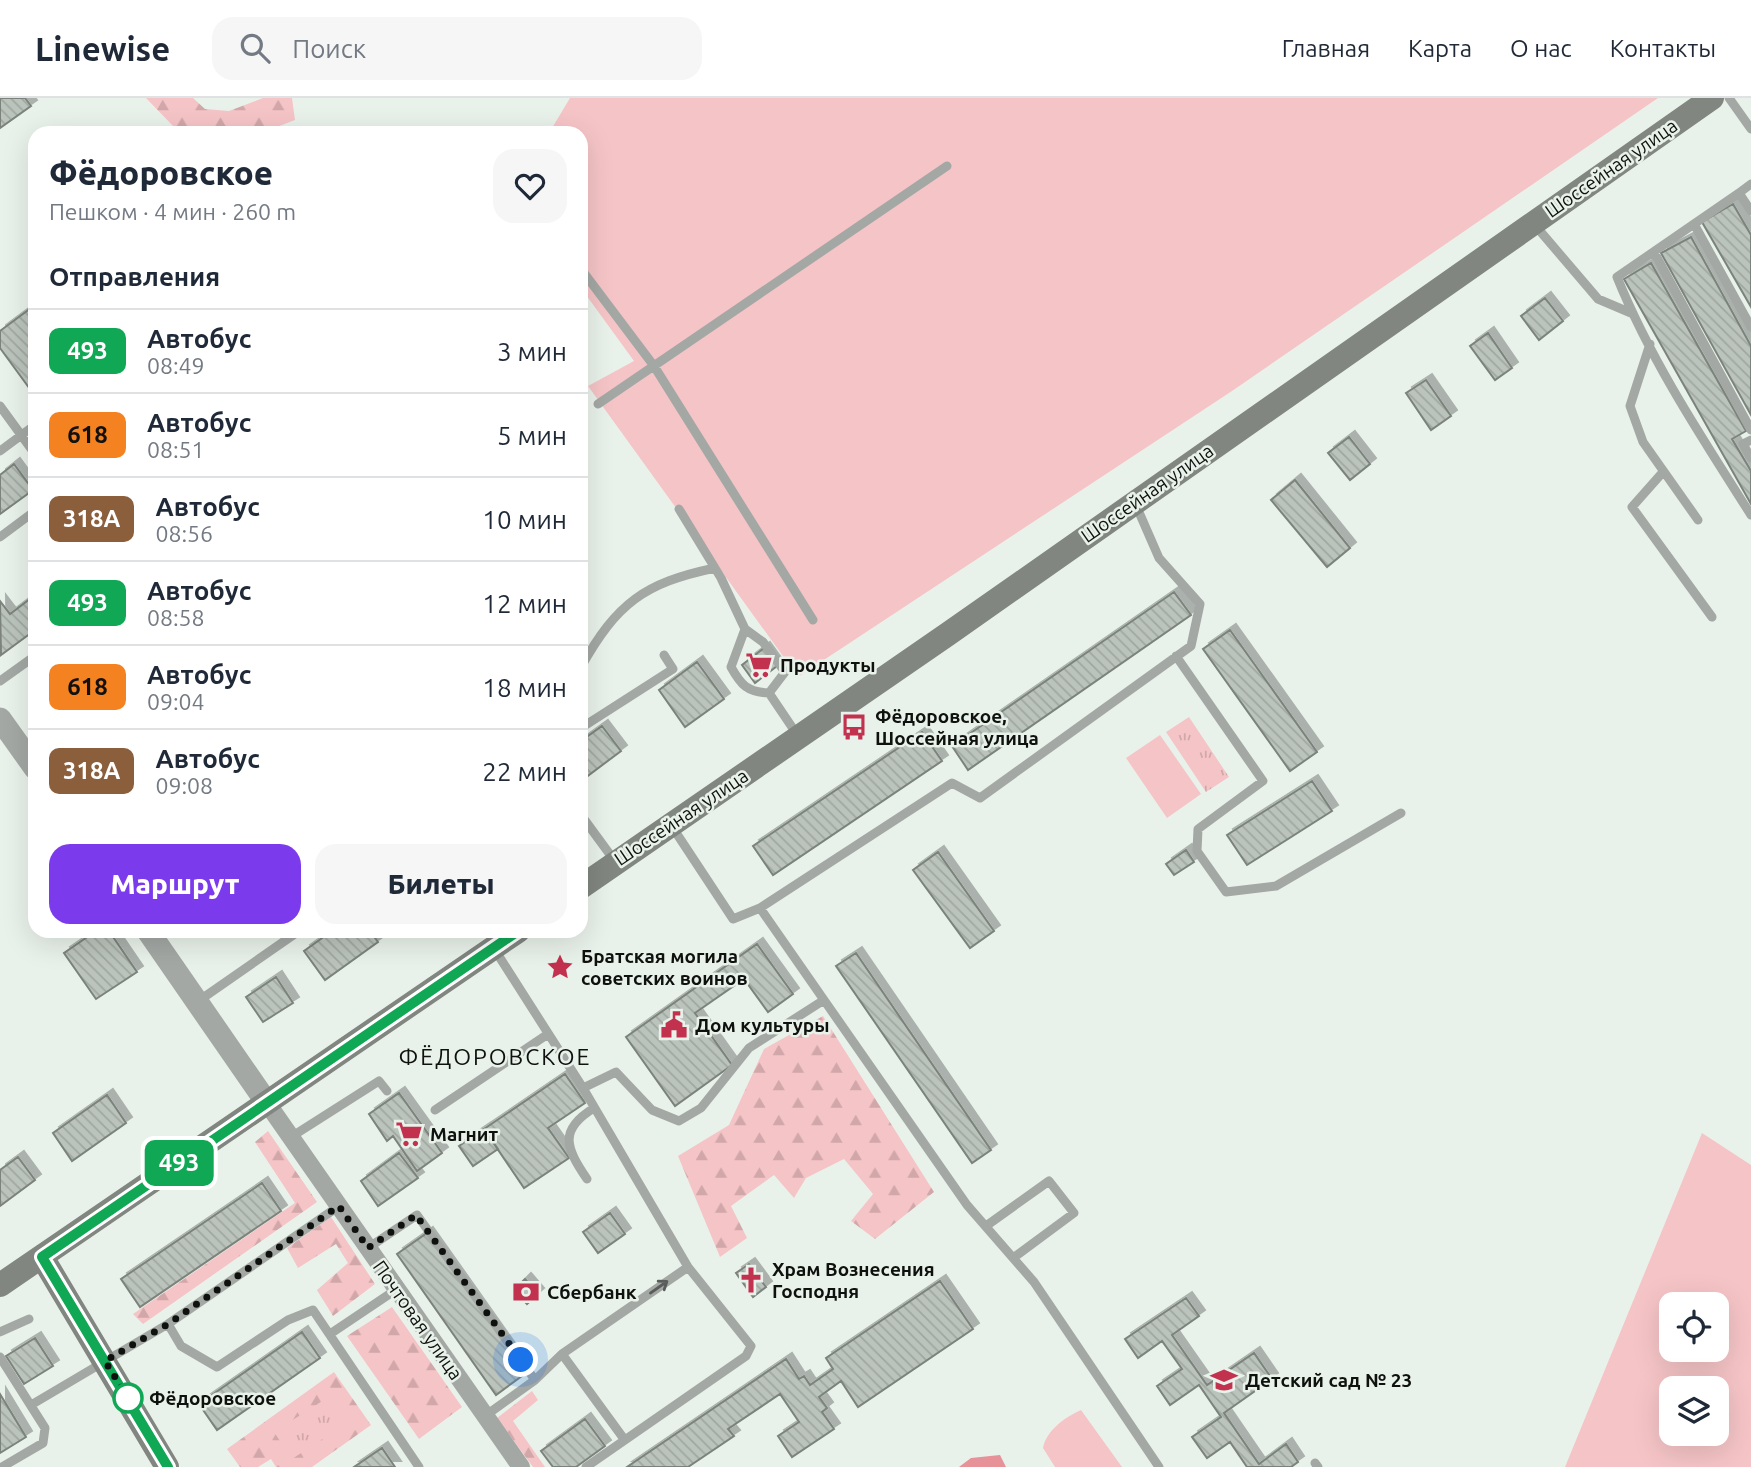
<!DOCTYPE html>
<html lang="ru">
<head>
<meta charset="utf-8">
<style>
	:root { --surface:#fff; --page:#f6f6f7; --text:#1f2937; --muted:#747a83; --line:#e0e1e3; --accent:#7c3aed }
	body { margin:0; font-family:Ubuntu,sans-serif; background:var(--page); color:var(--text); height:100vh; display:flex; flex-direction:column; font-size:26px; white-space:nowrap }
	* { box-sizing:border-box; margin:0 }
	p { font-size:23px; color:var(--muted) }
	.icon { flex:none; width:38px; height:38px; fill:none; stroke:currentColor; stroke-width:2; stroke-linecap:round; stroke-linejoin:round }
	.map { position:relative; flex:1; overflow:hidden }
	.side { position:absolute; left:28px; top:28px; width:560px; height:812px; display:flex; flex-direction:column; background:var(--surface); border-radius:21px; box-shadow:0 7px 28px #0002 }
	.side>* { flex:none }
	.badge { padding:0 14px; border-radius:10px; font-size:24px; line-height:46px }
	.controls { position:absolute; left:1659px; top:1194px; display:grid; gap:14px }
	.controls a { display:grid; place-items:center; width:70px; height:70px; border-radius:14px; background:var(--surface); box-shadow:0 7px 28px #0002; font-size:35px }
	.you { position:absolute; width:35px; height:35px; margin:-18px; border:5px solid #fff; border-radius:50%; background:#1a73e8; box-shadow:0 0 0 10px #1a73e833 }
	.map>.badge { position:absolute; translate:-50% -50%; box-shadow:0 0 0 4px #fff }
	h2 { padding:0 21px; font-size:26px; line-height:63px }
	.round { display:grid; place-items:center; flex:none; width:74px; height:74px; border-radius:21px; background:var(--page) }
	.overview { display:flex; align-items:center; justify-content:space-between; height:119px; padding:0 21px }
	h1 { font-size:33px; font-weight:800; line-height:52px }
	.action { display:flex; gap:14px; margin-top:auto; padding:14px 21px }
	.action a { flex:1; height:80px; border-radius:21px; background:var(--accent); color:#fff; font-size:28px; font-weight:800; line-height:80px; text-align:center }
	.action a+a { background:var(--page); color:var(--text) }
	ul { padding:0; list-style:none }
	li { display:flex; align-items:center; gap:21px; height:84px; padding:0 21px; border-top:2px solid var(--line) }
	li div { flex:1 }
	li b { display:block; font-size:26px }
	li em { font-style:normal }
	li .badge { min-width:77px; font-weight:700; text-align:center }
	header { display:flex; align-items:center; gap:42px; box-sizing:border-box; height:98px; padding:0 35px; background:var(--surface); border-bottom:2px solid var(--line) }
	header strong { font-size:33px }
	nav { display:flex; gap:38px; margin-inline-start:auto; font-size:24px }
	.search { width:490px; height:63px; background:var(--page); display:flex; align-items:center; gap:18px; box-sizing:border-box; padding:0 24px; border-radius:21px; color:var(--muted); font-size:26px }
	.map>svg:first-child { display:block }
	.green { fill:#f5c4c6; fill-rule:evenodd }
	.forest { fill:url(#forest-firs) }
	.park { fill:url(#park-tufts) }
	.water { fill:#e79198 }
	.building { fill:url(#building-back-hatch); stroke:#7b837c; stroke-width:2; filter:url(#shadow) }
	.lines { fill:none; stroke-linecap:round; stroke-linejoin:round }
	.service { stroke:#a4a8a5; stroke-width:9 }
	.minor { stroke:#a4a8a5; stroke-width:18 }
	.tertiary { stroke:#a4a8a5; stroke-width:23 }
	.secondary { stroke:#818681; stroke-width:24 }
	.oneway { stroke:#595c5a }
	.line-casing { stroke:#fff; stroke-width:16 }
	.line { stroke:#10a855; stroke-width:10 }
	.walk { stroke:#0e110e; stroke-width:7; stroke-dasharray:0 12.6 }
	.stop-dot { fill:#fff; stroke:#10a855; stroke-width:3.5 }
	.labels { text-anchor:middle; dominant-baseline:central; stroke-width:5; stroke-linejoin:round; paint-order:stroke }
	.street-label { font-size:19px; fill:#0e110e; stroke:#e9f2ea }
	.poi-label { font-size:19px; font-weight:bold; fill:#0e110e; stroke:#e9f2ea; text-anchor:start }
	.stop-label { font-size:19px; font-weight:bold; fill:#0e110e; stroke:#e9f2ea; text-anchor:start }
	.quarter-label { font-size:23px; letter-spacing:2px; fill:#0e110e; stroke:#e9f2ea }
</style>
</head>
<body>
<header>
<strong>Linewise</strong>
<div class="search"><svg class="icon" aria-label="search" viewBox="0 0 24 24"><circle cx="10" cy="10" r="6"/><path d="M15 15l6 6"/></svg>Поиск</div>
<nav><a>Главная</a><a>Карта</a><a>О нас</a><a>Контакты</a></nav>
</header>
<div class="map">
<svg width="1751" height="1369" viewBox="0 0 1751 1369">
	<defs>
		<pattern id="forest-firs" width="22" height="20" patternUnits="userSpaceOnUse" patternTransform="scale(1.75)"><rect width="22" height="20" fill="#f5c4c6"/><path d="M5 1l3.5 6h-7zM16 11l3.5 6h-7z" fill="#d1a7a9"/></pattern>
		<pattern id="park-tufts" width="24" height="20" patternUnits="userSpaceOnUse" patternTransform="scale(1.75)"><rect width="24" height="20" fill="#f5c4c6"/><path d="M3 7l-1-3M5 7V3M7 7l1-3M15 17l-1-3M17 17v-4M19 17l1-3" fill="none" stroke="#d1a7a9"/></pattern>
		<pattern id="building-back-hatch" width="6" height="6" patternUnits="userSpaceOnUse" patternTransform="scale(1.75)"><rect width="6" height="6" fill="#bbc4bc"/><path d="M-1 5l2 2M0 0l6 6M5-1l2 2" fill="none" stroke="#a0a7a0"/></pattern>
		<filter id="shadow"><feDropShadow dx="6" dy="-6" stdDeviation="0" flood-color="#0004"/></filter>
	</defs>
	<rect width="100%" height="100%" fill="#e9f2ea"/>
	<!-- green -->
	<path class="green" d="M570,0H1658L1232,293L798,579L588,288L634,263L581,190V35H549Z
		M1160,637L1201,696L1167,720L1126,660Z
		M1702,1035L1751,1067V1369H1565ZM1671,1206H1717V1251H1671ZM1671,1290H1717V1335H1671Z
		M1081,1312L1122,1369H1055L1043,1350C1046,1333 1065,1319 1081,1312Z"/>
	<!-- forest -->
	<path class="forest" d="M146,0H193L205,11L229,13L263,0H292L295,22L261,35H212L174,29Z
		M823,918L934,1094L875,1141L851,1123L873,1096L844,1061L806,1080L794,1100L774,1077L731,1108L747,1140L720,1159L678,1058L729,1027L764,951Z
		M268,1033L317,1104L143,1226L133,1216L295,1105L255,1044Z
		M331,1119L375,1186L333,1218L317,1192L348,1165L336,1146L298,1170L287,1150Z
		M392,1209L462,1309L419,1341L347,1238Z
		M334,1274L371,1327L312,1369H276L271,1361L258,1369H240L227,1351Z
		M532,1293L538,1302L513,1323L545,1369H533L497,1320Z"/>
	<!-- park -->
	<path class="park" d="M1189,619L1229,679L1206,694L1166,634Z
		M330,1298L347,1325L292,1361L274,1334Z"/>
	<!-- water -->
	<path class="water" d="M1000,1357L1006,1369H959L971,1360Z"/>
	<!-- building -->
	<path class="building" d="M0,0H25L31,8L0,30Z
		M1733,106L1751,137V209L1702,124Z
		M1691,139L1751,248V317L1661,155Z
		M1651,165L1746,333L1732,341L1751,373V406L1624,181Z
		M1545,200L1563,223L1539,242L1521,218Z
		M35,207V298L0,250V233Z
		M1488,235L1512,270L1495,282L1470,248Z
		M1426,282L1451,318L1431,332L1406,295Z
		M1349,339L1370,366L1350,382L1328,355Z
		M14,366L33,392L0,416V377Z
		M1295,382L1350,450L1327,469L1271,402Z
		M1174,494L1191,517L968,672L952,648Z
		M35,497V532L1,557L0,503L10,516Z
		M1230,532L1317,654L1290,673L1203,551Z
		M764,550L777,568L755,585L742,567Z
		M697,564L724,601L685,629L659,592Z
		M602,628L621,653L585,680L581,674V643Z
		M922,634L942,663L773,777L753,748Z
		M1312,683L1332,713L1247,767L1227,737Z
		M1186,752L1194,764L1174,777L1166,766Z
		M938,754L994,833L970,850L913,772Z
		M96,833H109L137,874L96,901L64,855Z
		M332,833H370L378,844L325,882L304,853Z
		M757,846L793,896L768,914L744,881L695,915L732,967L675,1008L626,939Z
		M856,855L991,1052L972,1065L836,868Z
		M276,879L293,905L263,924L246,899Z
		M565,976L585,1005L548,1030L569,1060L524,1090L484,1031Z
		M399,995L442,1055L417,1073L393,1038L387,1043L369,1016Z
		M107,997L126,1025L72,1063L53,1035Z
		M484,1031L498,1051L473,1068L459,1048Z
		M399,1055L418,1080L378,1108L361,1083Z
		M18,1059L35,1082L0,1108V1072Z
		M262,1085L281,1113L140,1209L121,1181Z
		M610,1115L625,1136L598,1155L583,1134Z
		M427,1135L526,1275L496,1297L397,1156Z
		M749,1166L766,1189L753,1199L736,1175Z
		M525,1181L538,1196L527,1206L514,1192Z
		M940,1183L973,1231L858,1309L841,1283L819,1299L827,1310L822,1314L834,1331L792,1359L778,1338L799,1324L780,1296L728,1331L734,1338L688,1369H627L786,1261L799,1281L804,1278L810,1287L833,1271L826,1260Z
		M1186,1200L1199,1218L1172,1237L1207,1287L1254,1255L1272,1281L1224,1315L1259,1366L1286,1346L1298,1364L1291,1369H1247L1230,1344L1207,1360L1192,1339L1221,1319L1199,1287L1170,1307L1157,1288L1182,1271L1162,1243L1138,1260L1125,1241Z
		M302,1234L320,1260L217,1332L199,1306Z
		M35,1240L53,1268L24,1286L6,1258Z
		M0,1296L26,1339L0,1355Z
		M585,1321L605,1348L576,1369H553L541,1353Z
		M382,1350L395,1369H354Z"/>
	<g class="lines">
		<!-- service -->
		<path class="service" d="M1729,0L1751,31
			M1739,95L1751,86
			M1751,113L1739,95L1617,179C1651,263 1702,340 1751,417
			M1534,126L1598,201L1631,215
			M1694,126L1751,229
			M1654,154L1751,332
			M581,171L654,268L813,522
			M1650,246L1630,308L1643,344L1698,422
			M598,306L947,68
			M0,308L35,356
			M1751,342L1743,346L1751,360
			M0,353L35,327
			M1663,374L1632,409L1712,519
			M679,411L721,480L745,531L763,544L785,574L769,595L798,638
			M0,439L35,413
			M745,531L731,569C741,587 747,594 769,595
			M1176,558L1263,683L1198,731L1197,753L1226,794L1276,788L1401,715
			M581,569C617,505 644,485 715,470
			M0,583L35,558
			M581,630L673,571L664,557
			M581,717L614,762
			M760,810L952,685L980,700L1191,548L1200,506L1159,460L1135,405
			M824,902L967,1107L1034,1184L1159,1369
			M197,904L299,833
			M583,990L616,974L652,1012L679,1023L701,1010L749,950L824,902L760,810L733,821L671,727
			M435,1012L548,936
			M291,1039L379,983L387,993
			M587,1081C566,1050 558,1032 594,1010
			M986,1128L1049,1083L1074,1115L1013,1160
			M368,1150L417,1117L535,1282
			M168,1226L339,1108
			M0,1234L29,1221
			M330,1236L397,1191
			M562,1256L624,1341
			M0,1259L45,1330L43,1345L2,1369
			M31,1307L168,1226L181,1248L217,1269L288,1222L313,1212L419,1369
			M485,1318L535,1282L562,1256L688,1169L583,990L495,852
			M1315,1365L1318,1369
			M586,1369L746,1258L751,1248L688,1169"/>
		<!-- minor -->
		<path class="minor" d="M267,1005L521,1369"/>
		<!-- tertiary -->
		<path class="tertiary" d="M0,621L35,670
			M148,833L267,1005"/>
		<!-- secondary -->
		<path class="secondary" d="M581,789L948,536L1712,0
			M42,1159L167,1369
			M0,1187L518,833"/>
	</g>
	<!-- one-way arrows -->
	<defs><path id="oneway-shaft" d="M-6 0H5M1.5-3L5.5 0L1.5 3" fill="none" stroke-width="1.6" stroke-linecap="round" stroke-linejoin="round" transform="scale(1.75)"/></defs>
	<use class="oneway" href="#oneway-shaft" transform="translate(659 1189) rotate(-35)"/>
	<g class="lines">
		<!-- line casing -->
		<g class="line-casing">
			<path id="line" d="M168,1369L42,1159L518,833"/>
		</g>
		<!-- line -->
		<use href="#line" class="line"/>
		<!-- walk -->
		<path class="walk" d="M128,1300L105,1263L168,1226L339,1108L368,1150L416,1117L521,1262"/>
	</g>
	<!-- icons -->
	<defs>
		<g id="supermarket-bare" transform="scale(2.1)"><path d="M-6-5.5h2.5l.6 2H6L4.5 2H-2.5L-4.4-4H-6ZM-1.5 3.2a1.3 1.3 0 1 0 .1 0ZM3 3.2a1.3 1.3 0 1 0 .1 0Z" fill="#c2314e" stroke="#e9f2ea" stroke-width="2.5" paint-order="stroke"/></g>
		<g id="bus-bare" transform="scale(2.1)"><path d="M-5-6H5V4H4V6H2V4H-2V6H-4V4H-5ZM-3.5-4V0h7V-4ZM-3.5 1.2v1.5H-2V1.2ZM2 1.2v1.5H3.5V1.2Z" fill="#c2314e" stroke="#e9f2ea" stroke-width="2.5" paint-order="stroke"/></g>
		<g id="sight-bare" transform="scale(2.1)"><path d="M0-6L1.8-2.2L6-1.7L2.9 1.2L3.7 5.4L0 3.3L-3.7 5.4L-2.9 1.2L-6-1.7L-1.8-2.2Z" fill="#c2314e" stroke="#e9f2ea" stroke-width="2.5" paint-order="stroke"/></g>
		<g id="civic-bare" transform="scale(2.1)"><path d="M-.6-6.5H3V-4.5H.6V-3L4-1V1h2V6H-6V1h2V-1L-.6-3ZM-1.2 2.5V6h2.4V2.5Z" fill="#c2314e" stroke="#e9f2ea" stroke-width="2.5" paint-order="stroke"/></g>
		<g id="church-bare" transform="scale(2.1)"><path d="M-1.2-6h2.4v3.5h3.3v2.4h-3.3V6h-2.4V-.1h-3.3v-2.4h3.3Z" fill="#c2314e" stroke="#e9f2ea" stroke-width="2.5" paint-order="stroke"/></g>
		<g id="bank-bare" transform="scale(2.1)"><path d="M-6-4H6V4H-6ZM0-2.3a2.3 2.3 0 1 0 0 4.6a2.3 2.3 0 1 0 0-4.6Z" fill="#c2314e" stroke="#e9f2ea" stroke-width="2.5" paint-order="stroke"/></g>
		<g id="school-bare" transform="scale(2.1)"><path d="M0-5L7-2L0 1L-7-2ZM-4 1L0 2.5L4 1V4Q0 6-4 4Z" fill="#c2314e" stroke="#e9f2ea" stroke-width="2.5" paint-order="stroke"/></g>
	</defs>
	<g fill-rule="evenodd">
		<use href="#supermarket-bare" x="759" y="567"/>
		<use href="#bus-bare" x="854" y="629"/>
		<use href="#sight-bare" x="560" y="869"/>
		<use href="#civic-bare" x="674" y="927"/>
		<use href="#supermarket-bare" x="409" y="1036"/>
		<use href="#church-bare" x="751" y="1182"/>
		<use href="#bank-bare" x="526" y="1194"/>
		<use href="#school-bare" x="1224" y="1282"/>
	</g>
	<!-- markers -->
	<circle class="stop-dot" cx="128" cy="1300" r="14"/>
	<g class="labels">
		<!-- street labels -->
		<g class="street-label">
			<text transform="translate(1611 70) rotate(-35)">Шоссейная улица</text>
			<text transform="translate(1147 395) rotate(-35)">Шоссейная улица</text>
			<text transform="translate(681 719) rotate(-34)">Шоссейная улица</text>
			<text transform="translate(418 1222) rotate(55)">Почтовая улица</text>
		</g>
		<!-- poi labels -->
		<g class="poi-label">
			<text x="780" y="567">Продукты</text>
			<text x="875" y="618">Фёдоровское,<tspan x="875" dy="22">Шоссейная улица</tspan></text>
			<text x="581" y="858">Братская могила<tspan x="581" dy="22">советских воинов</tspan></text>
			<text x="695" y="927">Дом культуры</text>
			<text x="430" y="1036">Магнит</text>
			<text x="772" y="1171">Храм Вознесения<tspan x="772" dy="22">Господня</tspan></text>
			<text x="547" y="1194">Сбербанк</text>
			<text x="1245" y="1282">Детский сад № 23</text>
		</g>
		<!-- stop labels -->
		<g class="stop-label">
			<text x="149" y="1300">Фёдоровское</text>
		</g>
		<!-- quarter labels -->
		<g class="quarter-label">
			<text x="495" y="958">ФЁДОРОВСКОЕ</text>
		</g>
	</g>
</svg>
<div class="controls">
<a><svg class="icon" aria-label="locate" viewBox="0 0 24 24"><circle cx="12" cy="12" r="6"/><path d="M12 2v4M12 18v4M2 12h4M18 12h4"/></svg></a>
<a><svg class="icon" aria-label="layers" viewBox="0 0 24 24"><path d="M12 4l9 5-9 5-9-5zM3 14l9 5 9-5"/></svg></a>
</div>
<div class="you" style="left:521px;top:1262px"></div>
<b class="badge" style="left:179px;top:1065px;background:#10a855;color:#fff">493</b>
<section class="side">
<div class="overview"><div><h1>Фёдоровское</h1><p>Пешком · 4 мин · 260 m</p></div><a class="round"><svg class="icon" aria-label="heart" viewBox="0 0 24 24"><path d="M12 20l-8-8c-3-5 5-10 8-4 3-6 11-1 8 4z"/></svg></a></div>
<h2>Отправления</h2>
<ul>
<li><span class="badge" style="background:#10a855;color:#fff">493</span><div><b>Автобус</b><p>08:49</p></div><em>3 мин</em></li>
<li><span class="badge" style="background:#f58220;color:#111">618</span><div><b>Автобус</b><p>08:51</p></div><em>5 мин</em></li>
<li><span class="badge" style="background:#8b5e3c;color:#fff">318А</span><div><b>Автобус</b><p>08:56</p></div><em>10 мин</em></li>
<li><span class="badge" style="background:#10a855;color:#fff">493</span><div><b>Автобус</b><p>08:58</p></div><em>12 мин</em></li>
<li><span class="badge" style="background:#f58220;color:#111">618</span><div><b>Автобус</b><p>09:04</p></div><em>18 мин</em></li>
<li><span class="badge" style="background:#8b5e3c;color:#fff">318А</span><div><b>Автобус</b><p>09:08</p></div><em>22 мин</em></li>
</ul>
<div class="action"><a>Маршрут</a><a>Билеты</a></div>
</section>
</div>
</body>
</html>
